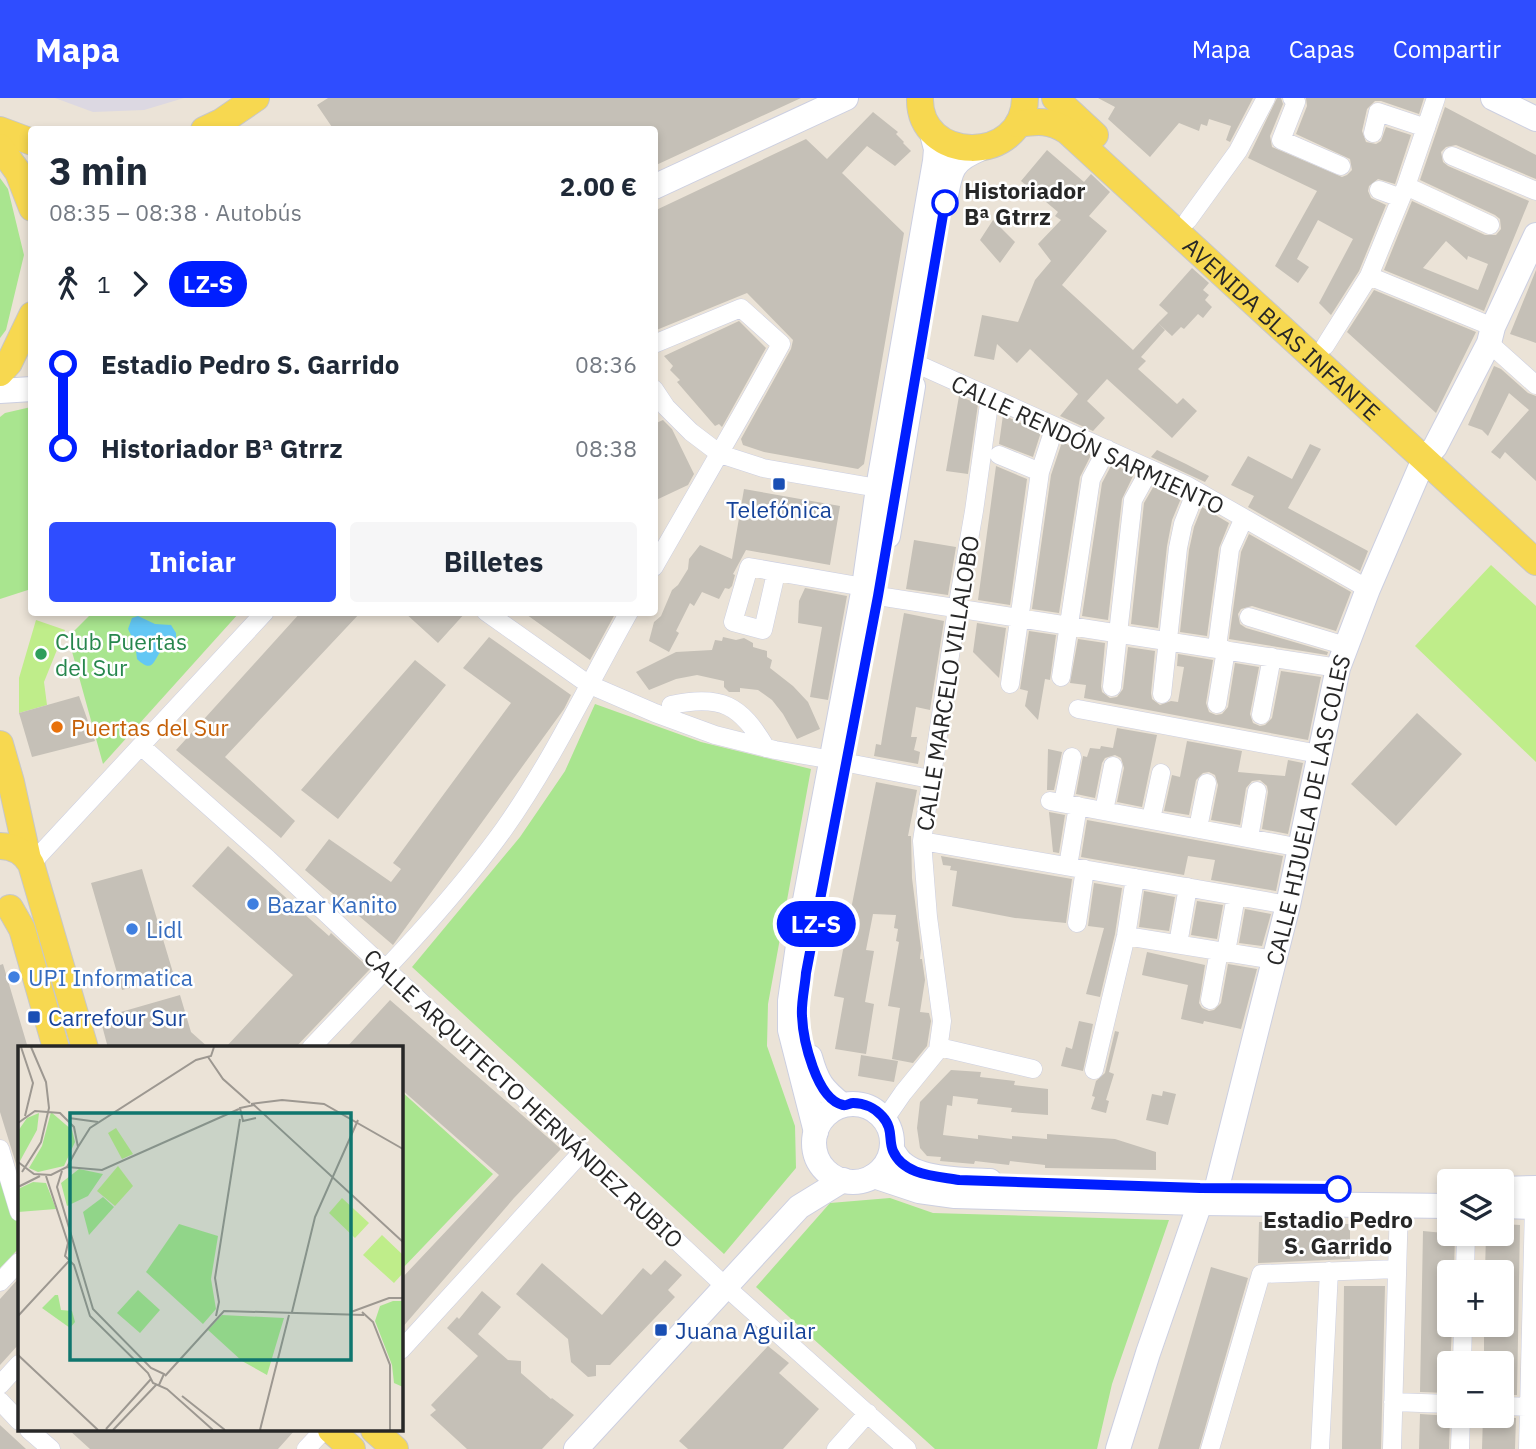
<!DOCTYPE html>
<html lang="es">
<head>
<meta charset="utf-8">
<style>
	:root { --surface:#fff; --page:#f6f6f7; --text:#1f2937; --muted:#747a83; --accent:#2f4dff }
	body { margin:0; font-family:"IBM Plex Sans",sans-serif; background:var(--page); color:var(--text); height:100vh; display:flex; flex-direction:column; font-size:26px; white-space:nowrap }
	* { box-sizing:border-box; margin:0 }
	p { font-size:23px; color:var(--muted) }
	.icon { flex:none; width:38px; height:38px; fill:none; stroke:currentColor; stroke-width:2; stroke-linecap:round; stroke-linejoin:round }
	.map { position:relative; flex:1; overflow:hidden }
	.sheet { position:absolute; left:28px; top:28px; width:630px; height:490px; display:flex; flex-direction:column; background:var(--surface); border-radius:7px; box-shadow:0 4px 10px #0003 }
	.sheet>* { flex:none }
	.badge { padding:0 14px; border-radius:23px; font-size:24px; line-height:46px }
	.tools { position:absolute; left:1437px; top:1071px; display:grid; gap:14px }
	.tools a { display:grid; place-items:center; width:77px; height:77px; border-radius:7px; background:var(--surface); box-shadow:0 4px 10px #0003; font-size:35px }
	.map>.badge { position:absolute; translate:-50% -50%; box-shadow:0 0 0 4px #fff }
	.legs { display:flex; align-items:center; gap:10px; height:77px; padding:0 21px; font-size:23px }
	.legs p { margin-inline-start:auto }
	.overview { display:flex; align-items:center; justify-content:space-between; height:119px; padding:0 21px }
	h1 { font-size:38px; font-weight:700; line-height:52px }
	.primary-button { display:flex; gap:14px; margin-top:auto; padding:14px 21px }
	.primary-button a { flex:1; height:80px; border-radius:7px; background:var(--accent); color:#fff; font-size:28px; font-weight:700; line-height:80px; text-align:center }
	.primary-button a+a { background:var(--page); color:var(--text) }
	ul { padding:0 21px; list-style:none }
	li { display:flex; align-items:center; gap:24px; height:84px; font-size:26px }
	li i { display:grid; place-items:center; width:10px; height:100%; margin:0 9px; background:currentColor }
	li i::after { content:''; width:18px; height:18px; margin:-9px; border:5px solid; border-radius:50%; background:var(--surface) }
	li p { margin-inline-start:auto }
	li:first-child i { background:linear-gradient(#0000 50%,currentColor 0) }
	li:last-child i { background:linear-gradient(currentColor 50%,#0000 0) }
	header { display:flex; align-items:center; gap:42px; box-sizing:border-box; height:98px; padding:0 35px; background:var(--accent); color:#fff }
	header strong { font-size:33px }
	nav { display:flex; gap:38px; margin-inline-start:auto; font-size:24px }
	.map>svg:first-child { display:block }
	.industrial { fill:#dcd8e2 }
	.green { fill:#a9e58f }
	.pitch { fill:#bfed8a }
	.water { fill:#63c7f4 }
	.building { fill:#c5c0b7; fill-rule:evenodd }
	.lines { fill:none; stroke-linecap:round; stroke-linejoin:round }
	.street-casing { stroke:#cccfe1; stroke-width:19 }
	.secondary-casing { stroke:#cccfe1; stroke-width:26 }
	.primary-casing { stroke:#c7c7c7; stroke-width:28 }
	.street { stroke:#fff; stroke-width:18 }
	.secondary { stroke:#fff; stroke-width:24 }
	.primary { stroke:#f7d850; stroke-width:26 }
	.line-1-casing { stroke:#fff; stroke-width:16 }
	.line-1 { stroke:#001eff; stroke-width:10 }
	.stop-1-dot { fill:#fff; stroke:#001eff; stroke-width:3.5 }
	.transit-dot { fill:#1a4fb4; stroke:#fff; stroke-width:2.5 }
	.leisure-dot { fill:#2e9e5b; stroke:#fff; stroke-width:2.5 }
	.food-dot { fill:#e8710a; stroke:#fff; stroke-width:2.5 }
	.shop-dot { fill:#3f7fe0; stroke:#fff; stroke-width:2.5 }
	.labels { text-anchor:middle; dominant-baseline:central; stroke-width:5; stroke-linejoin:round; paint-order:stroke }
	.stop-label { font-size:23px; font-weight:bold; fill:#272727; stroke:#fff; text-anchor:start }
	.street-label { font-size:23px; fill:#272727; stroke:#fff }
	.transit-label { font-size:23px; fill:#164399; stroke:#fff; text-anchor:start }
	.leisure-label { font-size:23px; fill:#27864d; stroke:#fff; text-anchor:start }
	.food-label { font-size:23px; fill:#c56008; stroke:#fff; text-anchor:start }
	.shop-label { font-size:23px; fill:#366cbe; stroke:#fff; text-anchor:start }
	.inset-road { fill:none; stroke:#9d9891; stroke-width:2 }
	.view { fill:#0f766e; fill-opacity:0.15; stroke:#0f766e; stroke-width:3.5 }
	.inset-edge { fill:none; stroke:#272727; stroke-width:3.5 }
</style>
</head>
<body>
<header>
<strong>Mapa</strong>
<nav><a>Mapa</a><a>Capas</a><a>Compartir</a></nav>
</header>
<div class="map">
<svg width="1536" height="1351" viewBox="0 0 1536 1351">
	<rect width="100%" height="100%" fill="#ebe3d7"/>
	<!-- industrial -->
	<path class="industrial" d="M55,0H184L144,12L93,14Z"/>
	<!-- green -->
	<path class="green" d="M0,80L8,91L24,157L6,232L0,240Z
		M31,309V491L0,501V319L5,315Z
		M92,515H239L103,666L68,539Z
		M595,606L701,644L811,671L768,906L767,948L795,1028L796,1070L724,1156L412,869L520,739L565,673Z
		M401,993L493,1076L401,1172Z
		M0,1075L19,1114V1150L0,1170Z
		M890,1100L933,1115L1169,1122L1112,1286L1097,1351H935L756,1189L830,1105Z"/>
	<!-- pitch -->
	<path class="pitch" d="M1491,467L1536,508V664L1415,548Z
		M36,522L65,532L44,584L47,607L19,615V580Z"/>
	<!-- water -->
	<path class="water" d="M138,518L155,526L171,527L176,535V543C171,546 165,548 161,553C153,563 153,576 137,561L135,545L128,531L132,520Z"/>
	<!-- building -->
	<path class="building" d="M328,0H801L654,68V32H334L317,7Z
		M1098,0H1253L1230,44L1226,42L1231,28L1209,21L1207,28L1201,26L1199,33L1179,25L1150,59L1108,21L1115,9Z
		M1277,0H1281L1283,6L1270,38L1272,49L1342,79L1347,77L1352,72L1350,61L1296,36L1307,8L1306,0H1424L1419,16L1381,3H1375L1367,11L1362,33L1366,44L1376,46L1381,43L1386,29L1411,37L1395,86L1378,81L1369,88L1368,93L1371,100L1386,107L1359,173L1331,217L1319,205L1353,141L1318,122L1297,161L1309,169L1298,185L1275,168L1317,93L1248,60Z
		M1445,9L1536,57V81L1456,47L1446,49L1441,54L1443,64L1448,68L1529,103L1484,213L1384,172L1412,103L1485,137H1496L1501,131L1500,121L1495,117L1420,82ZM1446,143L1467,162L1468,158L1488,166L1478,192L1423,170Z
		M873,14L898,34L896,36L904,44L903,45L911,53L895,68L867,48L842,75L904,135L864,366L858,371L764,354L743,347L741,341L791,251L793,242L747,195L654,233V113L806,41L827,61Z
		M1047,52L1084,84L1091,76L1110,94L1089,118L1107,133L1062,187L1133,252L1158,225L1165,232L1141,259L1146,263L1138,271L1177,306L1183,300L1197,313L1172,340L1107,281L1087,303L1105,320L1093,333L1060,318L1078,296L1030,251L1017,265L997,246L994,262L974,258L982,217L1018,224L1035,182L1051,163L1038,146L1061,122L1055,118L1058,114L1021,83Z
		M993,122L1015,144L1000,165L980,142Z
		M1192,170L1209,185L1203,192L1209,197L1205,202L1212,209L1203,220L1198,216L1184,231L1181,229L1172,238L1158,225L1168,215L1159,207Z
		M1536,172V245L1510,236Z
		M1374,192L1476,234L1436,315L1347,234Z
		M739,223L766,250L722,329L719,326L715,328L677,284L680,282L670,272L673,268L664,258Z
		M1494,268L1501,271L1528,295L1536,298V383L1505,354L1500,361L1491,354L1529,312L1509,295L1488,338L1482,332L1468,327Z
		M959,298L978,306L968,376L946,373Z
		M1003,317L1041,334L1033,359L999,346Z
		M663,322L672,331L694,376L688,387L654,403V326Z
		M1062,344L1091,357L1080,379L1059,515L1032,511L1051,377Z
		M1310,346L1321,351L1288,410L1368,453L1360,473L1248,409L1254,398L1231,387L1248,358L1292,381Z
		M1157,352L1186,366L1209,378L1205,384L1151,359Z
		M1112,366L1134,376L1122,401L1108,522L1082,518L1102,385Z
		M996,368L1027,381L1010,507L978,502Z
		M1155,386L1182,398L1172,422L1167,448L1158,530L1131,526L1144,405Z
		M744,391L840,408L830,467L746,452L733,476L735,477L732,488L729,491L725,490L719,501L702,494L694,508L690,505L676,533L679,535L669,554L649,543L654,524L661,518L672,492L678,487L688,471L689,461L700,447L732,461Z
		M1202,409L1229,425L1219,450L1207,538L1180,534L1189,452L1194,429Z
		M1249,436L1351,494L1336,533L1252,508L1241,511L1238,516L1240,526L1246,530L1328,554L1327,557L1229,541L1241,454Z
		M914,442L956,449L948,497L906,491Z
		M805,490L847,498L828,602L810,599L822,529L798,525L799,503Z
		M301,514H361L225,659L295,723L281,740L176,652Z
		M404,514H466L438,545Z
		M523,514H616L590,562Z
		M904,515L944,523L930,612L916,609L911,639H917L914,652L920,654L918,666L874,658L876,646L881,647L883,634Z
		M977,525L1006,530L999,580L973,554Z
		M1029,533L1056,537L1050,582L1045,581L1038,622L1025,608L1028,593L1020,591Z
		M489,539L571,597L564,611L393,847L305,772L329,741L391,784L401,771L393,765L511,605L463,570Z
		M723,539L736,542L744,540L753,545V549L767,553V559L772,562L770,570L793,588L808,604L820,631L797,641L783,616L772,602L758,592L740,590V594H729L724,589V583L697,577L676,581L649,592L636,574L676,554L712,552L715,542L722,543Z
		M1078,541L1105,545L1101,588L1102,594L1110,600L1117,599L1123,591L1128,549L1155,553L1151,595L1152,601L1160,607L1171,603L1178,604L1184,569L1177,568L1178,556L1213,562L1206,605L1209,614L1216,617L1222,616L1228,609L1235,565L1259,569L1250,616L1253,625L1260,628L1265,627L1272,620L1281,573L1321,579L1308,642L1084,600L1086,587L1070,585Z
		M415,562L446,587L338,721L301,692Z
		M79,598L95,643L32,659L19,615Z
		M1417,615L1462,656L1396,728L1351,686Z
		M1117,630L1157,637L1142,709L1117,704L1124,670L1121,660L1115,657L1105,660L1102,665L1095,700L1076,696L1083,658L1087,659L1090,650L1100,651L1101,648L1113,650Z
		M1187,643L1242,653L1238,674L1285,678L1288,662L1303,665L1288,736L1262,731L1268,694L1267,688L1260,682L1252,683L1246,690L1240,727L1211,722L1218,687L1215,677L1209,674L1203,675L1196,682L1189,717L1164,713L1172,677L1180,679Z
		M1048,651L1062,654L1054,692H1047Z
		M876,684L917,692L908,738H911L912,780L921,851L920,861H922L925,882L920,914L929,915L931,923L927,948L913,965L892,961L900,910L888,908L899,844L896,843L898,831L894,830L896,817L873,816L866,852L874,853L865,904L874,906L866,956L835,951L844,900L834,898Z
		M1049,714L1065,717L1059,755L1053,754Z
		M1087,722L1283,758L1276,793L1211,782L1215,762L1188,758L1184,777L1081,759Z
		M228,748L329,838L331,835L370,871L295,950H225L293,877L192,788Z
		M941,758L1072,781L1066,825L1015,820L952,808L957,773L950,772L951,768L943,767Z
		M142,771L174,878L122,892L91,785Z
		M1094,785L1122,790L1115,836L1100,899L1086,896L1104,830L1088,828Z
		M1144,793L1175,799L1169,833L1139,829Z
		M1197,803L1223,807L1217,841L1191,837Z
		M1245,811L1271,816L1262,848L1239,845Z
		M1147,854L1205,867L1199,905L1202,910L1209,913L1214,912L1221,905L1228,866L1257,871L1241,931L1204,923L1203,926L1181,921L1188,887L1142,877Z
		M3,866L28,950H19V1069H17L0,1014V867Z
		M180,897L191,934L209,950H108L100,920Z
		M390,902L561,1051L514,1100L401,1231V1181L499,1077L401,991V950H346Z
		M1079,923L1093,926L1083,973L1061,968L1066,949L1072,951Z
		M1115,933L1119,934L1109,974L1114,976L1106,1002L1109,1003L1106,1015L1091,1011L1095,999L1092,998L1096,983L1105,975Z
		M861,957L898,963L894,984L858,978Z
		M951,972L981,974L980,979L1015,983L1014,987L1048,991V1017L1011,1014L1012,1010L977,1006L978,1001L953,998L952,1008L947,1007L943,1037L978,1041V1037L1012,1041V1038L1047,1041V1036L1115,1041L1156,1054V1072L1045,1070V1067L1010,1063L1009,1067L975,1063L974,1066L940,1063L941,1059L927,1058L920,1050L917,1030L920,1004Z
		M1163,993L1176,996L1168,1027L1146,1022L1152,996L1162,998Z
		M1259,1124L1350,1126V1161L1258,1165Z
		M1502,1126L1520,1127L1517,1297H1502V1265H1484V1227H1502V1174H1485L1486,1136H1502Z
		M1423,1133L1455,1136L1454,1174H1449V1227H1452L1449,1295L1420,1294Z
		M665,1162L682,1177L668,1192L675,1199L610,1267H596V1278L588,1279L571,1264L568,1241L516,1196L542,1165L602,1217L643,1170L651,1177Z
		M1211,1169L1248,1180L1199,1351H1158Z
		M19,1180V1246L0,1267V1201Z
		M1344,1188H1385L1381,1351H1342Z
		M482,1193L501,1209L478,1236L508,1262L521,1263V1275L551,1301L552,1300L574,1317L542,1351H467L430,1317L436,1312L431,1307L478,1258L447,1230L457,1219L459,1221Z
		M768,1248L789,1265L779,1275L819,1311L783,1351H688L679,1343Z
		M1420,1316L1450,1318L1449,1351H1419Z
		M1483,1318L1516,1320L1515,1351H1482Z
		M0,1327L26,1351H0Z
		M69,1332H295L278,1351H90Z"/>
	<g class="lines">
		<!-- street casing -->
		<g class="street-casing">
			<path id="street" d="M1292,0L1296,4L1281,42L1341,68
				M1373,35L1378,14L1426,30
				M1452,58L1536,93
				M1406,88L1490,127
				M1379,92L1401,100
				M1188,122L1238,53L1266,0
				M1369,178L1493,229
				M1489,245L1536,287
				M654,246L741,210L781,246C740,321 697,394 654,469
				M1325,248L1369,178L1406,88L1436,0
				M917,266L1188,388L1368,491
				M654,291L666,309L691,334L720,356L763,370L889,392
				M999,357L1040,374
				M776,475L763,532L733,524L749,469L864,489
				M878,498L1338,570
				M486,514L588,586L655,615L715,637L775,652L833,662
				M1249,519L1346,548
				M1217,549L1230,451L1244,420
				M1061,579L1091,381L1107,351
				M1010,586L1040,374L1055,328
				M1112,589L1133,402L1150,371
				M1162,596L1178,450L1183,426L1196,393
				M1217,606L1226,552
				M671,607C721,596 741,607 766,650
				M1078,611L1319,656
				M1261,617L1272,559
				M141,648L268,761L726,1189L907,1351
				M848,665L930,681
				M1050,703L1301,750
				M1063,705L1072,659
				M1104,713L1113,668
				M1151,721L1161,675
				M1198,730L1207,685
				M1249,740L1257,693
				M922,743L1288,807
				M31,766L265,514
				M1068,768L1078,708
				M1077,825L1085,771
				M1126,838L1275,862
				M1178,846L1188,789
				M1226,854L1236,798
				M1210,902L1219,853
				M939,949L1033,971
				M311,950C378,879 447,810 504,731C552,663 588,587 629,514
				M1094,972L1126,838L1135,780
				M885,1021L903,995L938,952L942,923L928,819L922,743L957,511L974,413L990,299
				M0,1051L19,1114
				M1465,1174L1466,1136
				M0,1184L19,1164
				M401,1252L582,1054
				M1462,1265L1463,1227
				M0,1287L19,1266
				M0,1303L19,1323
				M1393,1304L1449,1306
				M1502,1308L1536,1309
				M29,1332L51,1351
				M306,1351L324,1332
				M836,1351L868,1315
				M1210,1351L1261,1176L1397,1171
				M1320,1351L1329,1173
				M1392,1351L1399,1107
				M1460,1351L1461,1318
				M1528,1351L1534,1109"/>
		</g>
		<!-- secondary casing -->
		<g class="secondary-casing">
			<g id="secondary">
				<path d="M1493,0L1536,21"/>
				<path d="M654,89L846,0"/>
				<path d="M945,104C950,74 950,63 980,51"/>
				<path d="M0,293L32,291"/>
				<path d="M888,438L913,288"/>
				<path d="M810,959C817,984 822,991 842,1007"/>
				<circle cx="853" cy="1045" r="39"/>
				<path d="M816,1034L790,932V903L803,813L864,489L878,390L935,63L936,51L931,32"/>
				<path d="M892,1052C895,1056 898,1062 902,1065C920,1082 966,1082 990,1083"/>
				<path d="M874,1078L919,1093L955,1098L1200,1105L1449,1108"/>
				<path id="s1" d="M1217,1089L1288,807L1338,570L1368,491L1424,361L1435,349L1489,245L1493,229L1536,137"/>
				<path d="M1502,1091L1536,1090"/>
				<path d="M1502,1108L1536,1109"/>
				<path d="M576,1351L799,1109L843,1082"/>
				<path d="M1118,1351L1148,1255L1200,1105"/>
			</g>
		</g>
		<!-- primary casing -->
		<g class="primary-casing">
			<g id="primary">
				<path d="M920,0C918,65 1024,68 1025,0"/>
				<path d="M1055,0L1095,37"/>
				<path id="s2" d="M1018,26C1038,23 1050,22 1067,33L1536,464"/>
				<path d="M0,32L32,44"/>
				<path d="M204,32L221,24L256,0"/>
				<path d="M0,49L18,74L32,110"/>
				<path d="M0,275L9,265L32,217"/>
				<path d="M0,646L11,684L28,761"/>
				<path d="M0,748C14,748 24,754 31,766L85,950"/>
				<path d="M10,810L22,831L56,950"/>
				<path d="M331,1332L352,1351"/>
				<path d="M374,1332L395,1351"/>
			</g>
		</g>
		<!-- street -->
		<use href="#street" class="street"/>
		<!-- secondary -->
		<use href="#secondary" class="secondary"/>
		<!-- primary -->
		<use href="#primary" class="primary"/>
	</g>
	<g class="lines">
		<!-- line-1 casing -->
		<g class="line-1-casing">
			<path id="line-1" d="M945,105L878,498L806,875C805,889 801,904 802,918C803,941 816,1001 843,1007C846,1008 850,1005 853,1005C864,1005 875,1010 882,1018C894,1031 888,1041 893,1053C904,1078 937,1078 959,1082L1200,1090L1338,1091"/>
		</g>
		<!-- line-1 -->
		<use href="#line-1" class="line-1"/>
	</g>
	<!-- markers -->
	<g class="stop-1-dot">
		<circle cx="945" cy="105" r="12"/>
		<circle cx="1338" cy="1091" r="12"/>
	</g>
	<g class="transit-dot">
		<rect x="772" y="379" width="14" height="14" rx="3.5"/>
		<rect x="27" y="912" width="14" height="14" rx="3.5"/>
		<rect x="654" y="1225" width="14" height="14" rx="3.5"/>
	</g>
	<circle class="leisure-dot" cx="41" cy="556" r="7"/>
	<circle class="food-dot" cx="57" cy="629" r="7"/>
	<g class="shop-dot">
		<circle cx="253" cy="806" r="7"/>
		<circle cx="132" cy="831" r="7"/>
		<circle cx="14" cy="879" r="7"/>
	</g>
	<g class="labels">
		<!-- stop labels -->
		<g class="stop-label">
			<text x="964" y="92">Historiador<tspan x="964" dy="26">Bª Gtrrz</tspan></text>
			<text x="1338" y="1121" text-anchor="middle">Estadio Pedro<tspan x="1338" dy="26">S. Garrido</tspan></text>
		</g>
		<!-- street labels -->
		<g class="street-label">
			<text stroke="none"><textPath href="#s2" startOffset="343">AVENIDA BLAS INFANTE</textPath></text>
			<text transform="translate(1088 346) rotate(25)">CALLE RENDÓN SARMIENTO</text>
			<text transform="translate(947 585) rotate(-81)">CALLE MARCELO VILLALOBO</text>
			<text stroke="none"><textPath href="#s1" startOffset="388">CALLE HIJUELA DE LAS COLES</textPath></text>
			<text transform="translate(524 1000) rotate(43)">CALLE ARQUITECTO HERNÁNDEZ RUBIO</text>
		</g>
		<!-- transit labels -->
		<g class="transit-label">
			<text x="779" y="411" text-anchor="middle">Telefónica</text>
			<text x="48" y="919">Carrefour Sur</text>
			<text x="675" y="1232">Juana Aguilar</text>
		</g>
		<!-- leisure labels -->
		<g class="leisure-label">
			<text x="55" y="543">Club Puertas<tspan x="55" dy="26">del Sur</tspan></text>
		</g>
		<!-- food labels -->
		<g class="food-label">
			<text x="71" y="629">Puertas del Sur</text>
		</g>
		<!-- shop labels -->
		<g class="shop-label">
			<text x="267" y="806">Bazar Kanito</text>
			<text x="146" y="831">Lidl</text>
			<text x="28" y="879">UPI Informatica</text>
		</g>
	</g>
	<!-- overview -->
	<g transform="translate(18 948)">
		<rect width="385" height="385" fill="#ebe3d7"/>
		<path d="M33,66L54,84L57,96L46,120L20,126L11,122L24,100ZM21,67L19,84L2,115L0,85L9,72ZM61,123L85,128L70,150L49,160L43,137ZM15,136L28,137L38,163L0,166V143ZM85,151L96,161L71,189L65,166ZM161,178L200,190L193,233L198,263L185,278L128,226ZM120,244L142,264L122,287L99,267ZM37,249H40L43,264L54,265L57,276L52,282L24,262ZM375,255H385V341L376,337L374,319L357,275L362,260ZM204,269L266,272L249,329L224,315L190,284Z" fill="#a9e58f"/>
		<path d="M98,82L115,108L104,113L90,87ZM100,120L115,140L97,160L79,145ZM324,152L351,177L337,192L311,167ZM364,189L385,209V227L376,237L345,209Z" fill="#bfed8a"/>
		<path class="inset-road" d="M3,1L15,37L7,70M190,11L205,33L232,57M233,58L264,54L306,58L385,103M51,72L80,76M238,72L225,75L222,62L236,59L385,196M0,77L17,65L42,67L56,81L60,101L49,121L33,129L16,128L0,116M60,101L72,82L178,14L193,10L196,1M49,121L84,124L221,63M44,125L39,141L75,263L133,322L146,328L141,339M4,126L23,96L31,62L28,36L13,1M28,130L50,197L47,210L56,219L72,270L130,327L135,337L149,343L195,384M0,141L22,130M274,266L297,171L340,74M333,266L371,252H385M344,266L355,276L372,319V384M0,270L51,215M198,270L201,256L197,232L222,73M0,309L80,384M147,330L206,265L346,269M164,350L207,384M88,383L133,333M95,384L138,339M242,384L271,269"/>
		<path class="view" d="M52,67H333V314H52Z"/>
		<rect width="385" height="385" class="inset-edge"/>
	</g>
</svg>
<div class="tools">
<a><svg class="icon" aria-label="layers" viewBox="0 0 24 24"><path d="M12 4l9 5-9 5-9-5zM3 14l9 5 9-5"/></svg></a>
<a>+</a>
<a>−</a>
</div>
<b class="badge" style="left:816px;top:826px;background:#001eff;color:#fff">LZ-S</b>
<section class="sheet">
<div class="overview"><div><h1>3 min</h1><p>08:35 – 08:38 · Autobús</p></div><b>2.00 €</b></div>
<div class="legs"><svg class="icon" aria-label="walk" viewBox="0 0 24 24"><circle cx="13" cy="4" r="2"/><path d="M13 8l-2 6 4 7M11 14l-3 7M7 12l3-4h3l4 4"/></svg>1<svg class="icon" aria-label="forward" viewBox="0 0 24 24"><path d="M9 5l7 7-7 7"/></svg><b class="badge" style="background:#001eff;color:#fff">LZ-S</b></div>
<ul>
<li><i style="color:#001eff"></i><b>Estadio Pedro S. Garrido</b><p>08:36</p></li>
<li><i style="color:#001eff"></i><b>Historiador Bª Gtrrz</b><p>08:38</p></li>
</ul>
<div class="primary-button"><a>Iniciar</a><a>Billetes</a></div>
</section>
</div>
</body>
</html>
